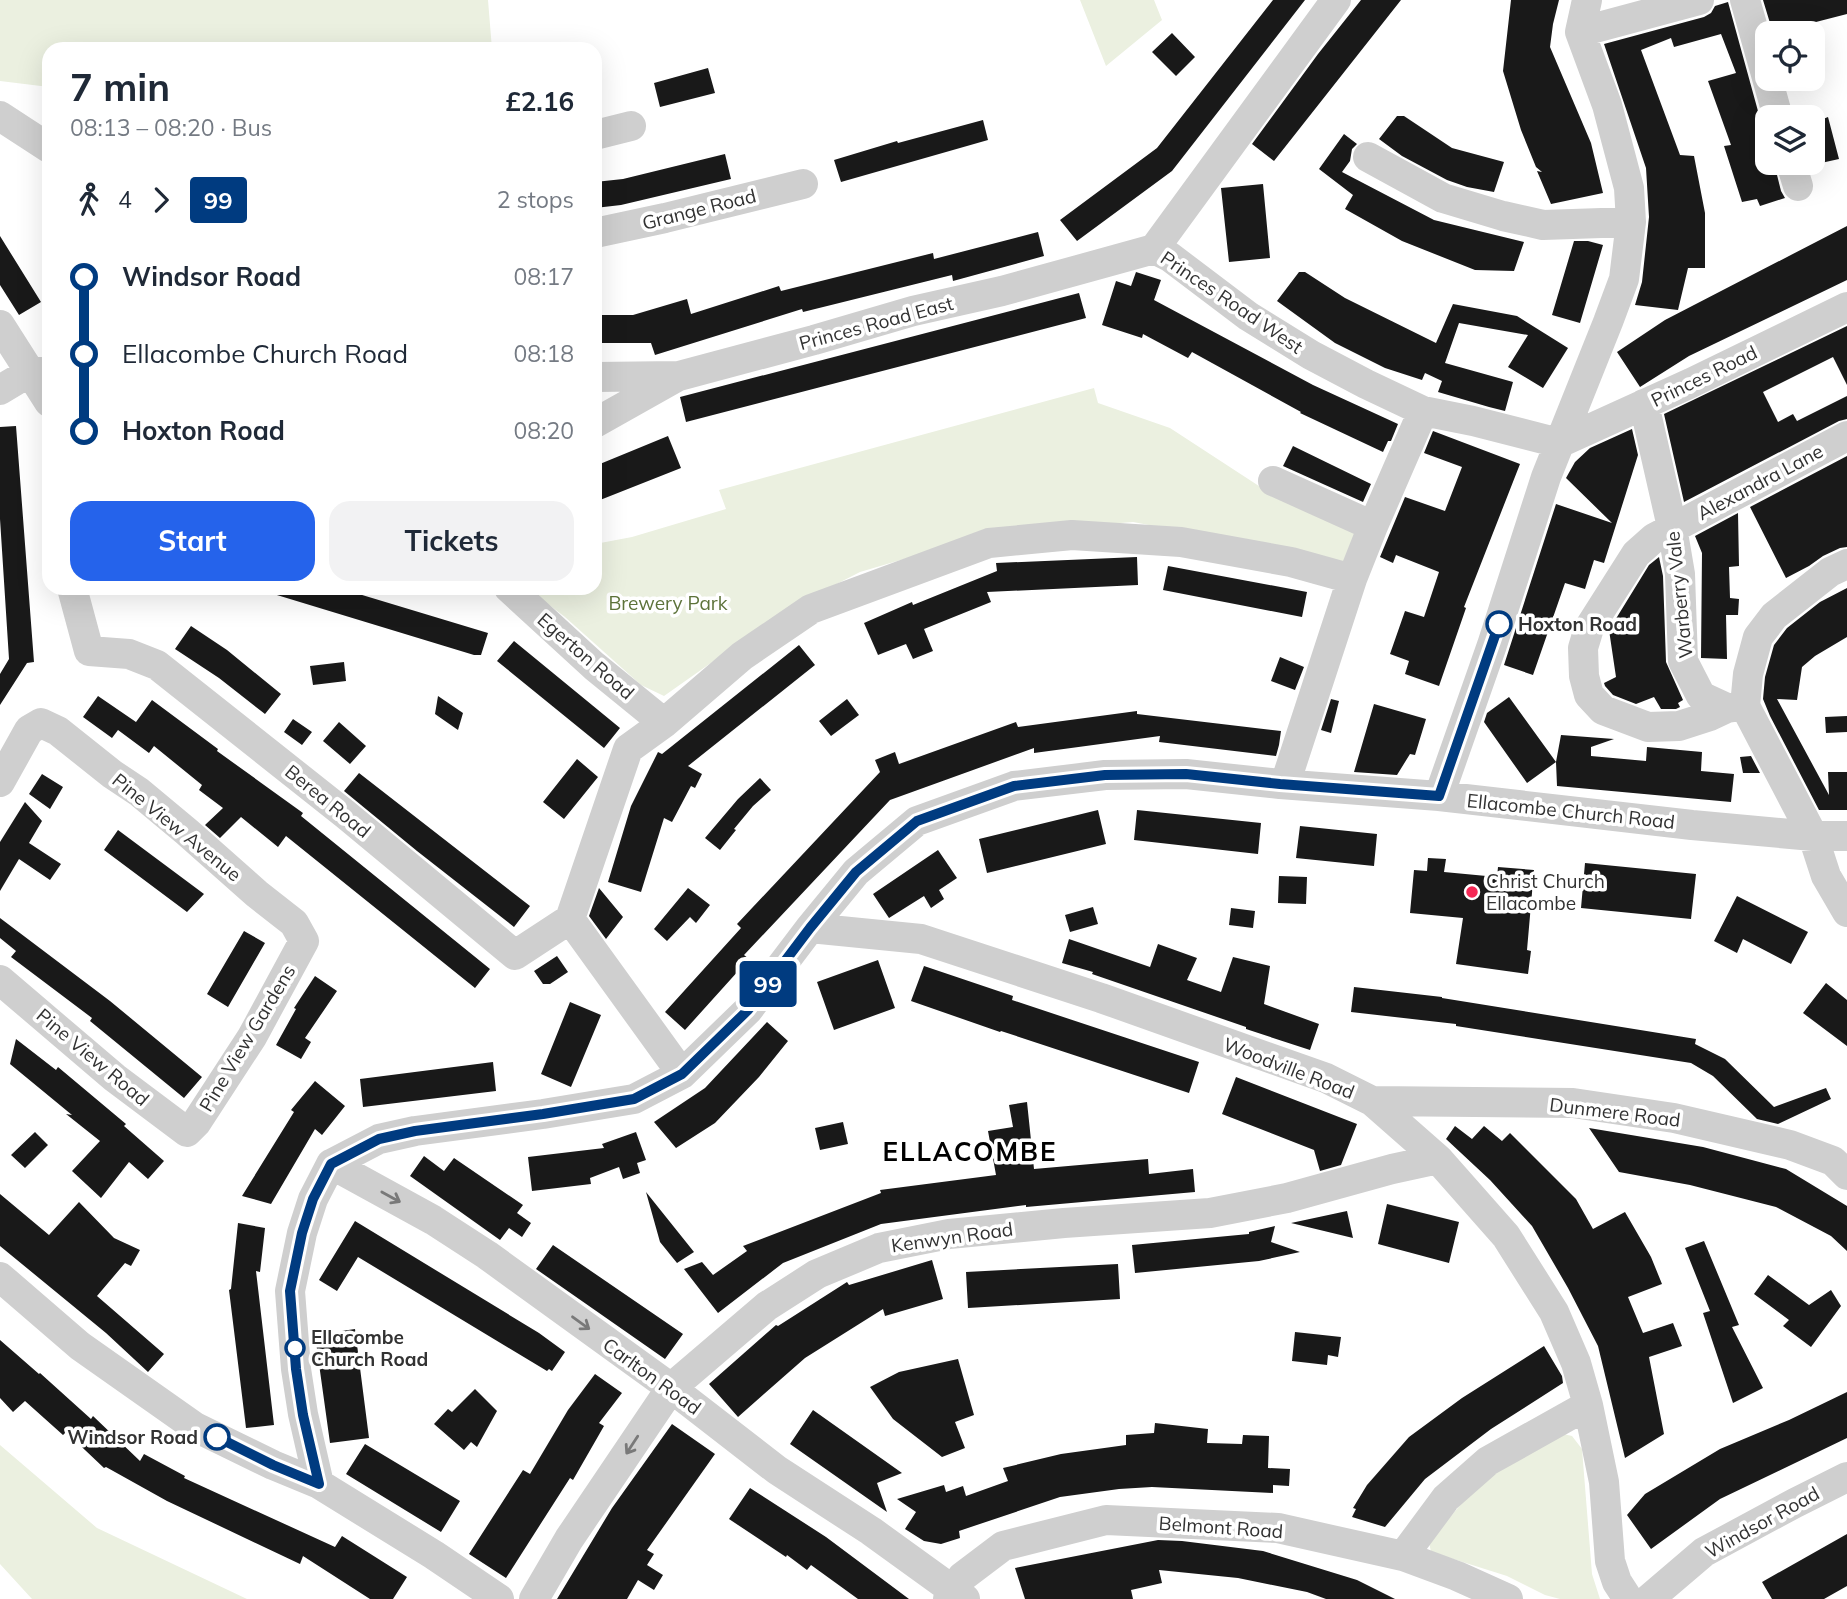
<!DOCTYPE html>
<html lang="en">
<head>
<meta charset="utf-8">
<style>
	:root { --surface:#fff; --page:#f2f2f3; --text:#1f2937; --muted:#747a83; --accent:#2563eb }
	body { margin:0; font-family:Mulish,sans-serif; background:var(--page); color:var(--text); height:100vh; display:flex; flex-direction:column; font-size:26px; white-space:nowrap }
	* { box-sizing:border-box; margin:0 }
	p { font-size:23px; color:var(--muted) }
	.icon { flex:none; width:38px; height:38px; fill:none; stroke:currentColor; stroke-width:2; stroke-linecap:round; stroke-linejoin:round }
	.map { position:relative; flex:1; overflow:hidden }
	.drawer { position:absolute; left:42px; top:42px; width:560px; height:553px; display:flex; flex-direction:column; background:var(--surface); border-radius:21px; box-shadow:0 7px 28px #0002 }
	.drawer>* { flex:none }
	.badge { padding:0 14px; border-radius:5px; font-size:24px; line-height:46px }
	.buttons { position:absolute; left:1755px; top:21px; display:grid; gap:14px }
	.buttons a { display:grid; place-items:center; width:70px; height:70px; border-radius:14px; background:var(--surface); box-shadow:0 7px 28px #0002; font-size:35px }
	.map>.badge { position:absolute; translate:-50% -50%; box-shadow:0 0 0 4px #fff }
	.legs { display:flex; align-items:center; gap:10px; height:77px; padding:0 28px; font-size:23px }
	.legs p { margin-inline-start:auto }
	.overview { display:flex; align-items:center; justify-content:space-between; height:119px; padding:0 28px }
	h1 { font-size:38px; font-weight:700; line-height:52px }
	.action { display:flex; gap:14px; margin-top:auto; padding:14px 28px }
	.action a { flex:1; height:80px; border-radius:21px; background:var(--accent); color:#fff; font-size:28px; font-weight:700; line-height:80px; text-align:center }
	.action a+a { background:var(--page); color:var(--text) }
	ul { padding:0 28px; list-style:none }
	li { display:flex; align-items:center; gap:24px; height:77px; font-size:26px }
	li i { display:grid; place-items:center; width:10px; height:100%; margin:0 9px; background:currentColor }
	li i::after { content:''; width:18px; height:18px; margin:-9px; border:5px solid; border-radius:50%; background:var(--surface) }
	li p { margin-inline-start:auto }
	li:first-child i { background:linear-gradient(#0000 50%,currentColor 0) }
	li:last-child i { background:linear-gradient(currentColor 50%,#0000 0) }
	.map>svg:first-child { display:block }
	.green { fill:#ebf0e0 }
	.building { fill:#191919 }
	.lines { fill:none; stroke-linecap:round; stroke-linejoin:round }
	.minor { stroke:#cfcfcf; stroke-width:30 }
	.oneway { stroke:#797979 }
	.line-1-casing { stroke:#fff; stroke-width:16 }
	.line-1 { stroke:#003b80; stroke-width:10 }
	.stop-1-dot { fill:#fff; stroke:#003b80; stroke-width:3.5 }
	.poi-dot { fill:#f52855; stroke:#fff; stroke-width:2.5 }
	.labels { text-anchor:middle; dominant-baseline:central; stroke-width:7; stroke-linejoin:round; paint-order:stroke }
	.street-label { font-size:19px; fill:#323232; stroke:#fff }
	.park-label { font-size:19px; fill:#5d733a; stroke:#fff }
	.stop-label { font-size:19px; font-weight:bold; fill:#323232; stroke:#fff; text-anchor:start }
	.poi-label { font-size:19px; fill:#323232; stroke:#fff; text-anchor:start }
	.district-label { font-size:26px; font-weight:bold; letter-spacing:2px; fill:#000; stroke:#fff }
</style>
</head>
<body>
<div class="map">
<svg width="1847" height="1599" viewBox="0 0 1847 1599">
	<rect width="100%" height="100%" fill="#fff"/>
	<!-- green -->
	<path class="green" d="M0,0H488L492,49H49V87L0,81Z
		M1080,0H1154L1162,20L1106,66Z
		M1094,388L1098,403L1170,428L1262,488L1358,532L1347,562L1133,522L992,533L860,572L786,610L664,696L641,685L565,617L527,588H595V544L632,537L726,509L719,490Z
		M1559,1433L1572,1436L1582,1449L1592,1574L1600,1599H1560L1545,1595L1507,1576L1431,1552L1429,1542L1479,1483Z
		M0,1445L97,1528L247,1599H32L0,1564Z"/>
	<!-- building -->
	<path class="building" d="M1273,0H1305L1172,171L1077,241L1060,220L1157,148Z
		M1361,0H1401L1274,161L1252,144L1318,54Z
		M1511,0H1559L1553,24L1550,47L1591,143L1603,193L1551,204L1537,171L1542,172L1536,167L1521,130L1503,71Z
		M1763,0H1847V14L1773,33Z
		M1728,2L1761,122L1768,131V163H1774L1781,191L1785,198L1760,206L1757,199L1742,202L1724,146L1731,145L1708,81L1736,73L1721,34L1674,47L1671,38L1641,50L1680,155L1694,156L1705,213V268H1688L1678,310L1635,305L1642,282L1649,217L1646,168L1604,44L1704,17L1711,13L1715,6Z
		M1172,33L1195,57L1176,76L1152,52Z
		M708,68L715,93L660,107L654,83Z
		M1397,116H1404L1452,148L1504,162L1494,192L1467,187L1447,180L1402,156L1379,139Z
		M1828,117L1839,159L1821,163L1813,134V123Z
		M983,120L988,140L841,182L834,160L897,141L898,143Z
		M1344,134L1357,144L1352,149L1350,161L1342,172L1434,220L1524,242L1514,271L1475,270L1402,241L1345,209L1353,195L1319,169Z
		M725,154L731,179L621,205L595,208V182L623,179Z
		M1263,184L1270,258L1229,262L1221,188Z
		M1847,226V280L1689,356L1640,387L1617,352L1665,320Z
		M1038,232L1044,256L953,281L952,275L803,312L802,309L655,355L651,343H595V315H633L687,299L691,314L779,286L781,291L933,253L934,259Z
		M0,236L41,302L19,315L0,285Z
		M1574,241H1588L1603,245L1580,323L1552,315Z
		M1136,272L1161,280L1154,300L1313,385L1398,424L1391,441H1388L1383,452L1300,413L1301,412L1192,352L1188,358L1143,334L1142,338L1102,325L1116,281L1131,286Z
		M1299,272H1305L1345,298L1436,343L1453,304L1517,316L1568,348L1543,388L1508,367L1528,335L1459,323L1445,363L1513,382L1505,411L1489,407L1438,392L1442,381L1425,373L1422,380L1385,368L1335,343L1277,301Z
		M1079,293L1086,318L686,422L680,397Z
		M1847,326V385L1833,357L1763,392L1778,422L1793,414L1797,421L1847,396V419L1839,421L1684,502L1664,414Z
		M16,426L34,662L27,663L0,705V674L9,659L0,519V427Z
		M1632,429L1638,455L1604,563L1594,560L1585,589L1565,583L1533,675L1504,665L1556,504L1612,523L1566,478L1575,462L1590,448Z
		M1433,431L1520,464L1464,607L1466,608L1439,686L1405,674L1409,661L1390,654L1405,611L1424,617L1439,572L1396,555L1393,563L1380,557L1405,497L1445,511L1462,467L1424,453Z
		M668,436L681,468L595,502V466Z
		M1293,446L1371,484L1363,502L1283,466Z
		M1847,456V547L1840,548L1823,556L1809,566L1786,578L1750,507Z
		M1738,513L1739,566L1729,567L1730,598L1739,599L1738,615H1726L1727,659L1701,658L1702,553L1695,536Z
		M1137,557L1138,585L987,592L991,602L924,629L933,651L913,659L906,644L878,655L864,623L912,602L913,605L997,571L996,563Z
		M1659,557L1663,576L1666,662L1683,700L1678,703L1680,707L1676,709H1661L1654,697L1636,704L1613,695L1605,686L1604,683L1616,677L1609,630L1649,565Z
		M1168,566L1307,592L1302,617L1163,590Z
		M267,588H339L488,633L481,655H474L267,592Z
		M1847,588V637L1815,656L1802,667L1797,700L1777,699L1829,795L1828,772H1847V810H1819L1770,716L1763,699L1765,677L1774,645L1787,628L1820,602Z
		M191,626L227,650L281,694L265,714L219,678L175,649Z
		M514,641L620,728L604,748L497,661Z
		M799,645L815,665L688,766L702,774L695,788L691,786L672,822L664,818L641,892L608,882L631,806L658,752L662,754Z
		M1280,657L1304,667L1295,690L1271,681Z
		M344,662L346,681L313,685L310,666Z
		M98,696L136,722L152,700L218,749L217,751L303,813L301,816L490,969L475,988L286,836L278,847L241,817L220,838L205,825L223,808L199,790L202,785L154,746L149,753L118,730L112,738L83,717Z
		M438,696L463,713L458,730L435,714Z
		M1509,697L1556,762L1527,783L1484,722L1487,713Z
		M847,699L859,715L831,736L819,721Z
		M1331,699L1339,701L1331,733L1321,730Z
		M1374,704L1426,719L1415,755L1410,754L1397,775L1354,772Z
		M1137,711V714L1281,731L1279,745L1276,756L1159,742L1160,736L1034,753V748L890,800L744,955L749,959L685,1030L665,1012L741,928L737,924L880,772L875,760L895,752L899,764L1016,722L1018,727Z
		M1847,716V732L1826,733L1825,717Z
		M293,719L312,732L302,745L284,732Z
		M339,722L366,746L350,764L323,741Z
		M1561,735L1614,739L1591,747V756L1646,761L1647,747L1702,752L1701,771L1734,774L1731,802L1557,786L1556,762Z
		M1751,756L1760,773H1743L1740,757Z
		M577,759L598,777L564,819L543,802Z
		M359,773L530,906L514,927L417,851L344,791Z
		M42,774L63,787L50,809L29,794Z
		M760,778L771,790L753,806L734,829L736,830L720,850L705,838L738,799Z
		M25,802L42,821L29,843L61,864L50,880L19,859L0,891V842Z
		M1098,810L1106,844L987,873L979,839Z
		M1137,810L1261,823L1258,854L1134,840Z
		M1300,826L1377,834L1374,866L1296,858Z
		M118,830L204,894L187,912L104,850Z
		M938,850L957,878L939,890L944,899L931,908L924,896L889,918L873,894Z
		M1428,858L1446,859L1444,872L1497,877L1498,867L1534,870L1527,950L1531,951L1528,974L1456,964L1463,918L1410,913L1414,870L1427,871Z
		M1585,863L1696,874L1691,919L1581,908Z
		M1279,876L1307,877L1306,904L1278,903Z
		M599,888L623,917L606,939L589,916Z
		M688,888L710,905L696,923L690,917L667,941L654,929Z
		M1737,896L1808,932L1791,964L1743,939L1737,953L1714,941Z
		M1093,907L1098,924L1070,932L1065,915Z
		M1231,908L1255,911L1253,928L1229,925Z
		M0,918L110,1001L202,1077L184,1098L90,1021L92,1018L11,957L16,951L0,938Z
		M244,931L265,943L228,1007L207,994Z
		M1069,939L1150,967L1158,944L1197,958L1187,980L1221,992L1233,957L1270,966L1264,1004L1319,1024L1310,1050L1246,1029V1027L1092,974L1093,972L1062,963Z
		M557,956L568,972L550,984H543L534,971Z
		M878,960L895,1008L834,1030L817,982Z
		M924,966L1013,996L1012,1000L1199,1062L1189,1093L1001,1031L1000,1032L911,1001Z
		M315,976L337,991L305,1038L311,1042L301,1059L276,1045L296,1009L294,1008Z
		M1826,983L1847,1000V1046L1803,1013Z
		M1354,987L1442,997V998L1696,1039L1695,1044L1725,1059L1774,1107L1826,1088L1831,1099L1778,1124L1757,1119L1713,1076L1691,1063L1456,1026V1024L1351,1012Z
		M570,1002L601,1015L571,1087L541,1074Z
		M767,1022L788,1041L759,1077L715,1123L676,1148L654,1122L705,1088Z
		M16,1039L56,1070L58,1067L126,1124L124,1126L164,1161L148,1179L129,1162L101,1198L72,1171L100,1141L66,1114L72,1115L10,1064Z
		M493,1062L496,1091L363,1107L360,1079Z
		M1236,1077L1357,1124L1341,1165L1320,1171L1314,1150L1222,1114Z
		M315,1081L345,1106L322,1135L315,1129L271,1204L242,1196L294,1112L291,1110Z
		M1027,1102L1034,1169L1148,1159L1149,1174L1193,1169L1195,1192L1026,1207V1205L881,1224L783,1263L718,1313L684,1269L702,1262L713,1275L747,1251L743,1246L881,1193L880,1190L996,1175L988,1131L1013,1127L1009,1105Z
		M843,1122L848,1144L820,1150L815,1128Z
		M1455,1126L1472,1139L1484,1126L1502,1141L1510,1133L1576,1199L1593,1229L1625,1212L1651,1257L1662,1284L1628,1297L1643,1333L1673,1323L1682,1346L1649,1357L1664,1434L1625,1458L1598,1346L1568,1288L1532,1226L1490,1180L1446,1139Z
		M1589,1128L1703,1147L1786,1169L1847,1206V1251L1831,1236L1776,1207L1690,1185L1619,1172Z
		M35,1132L48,1145L25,1168L11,1155Z
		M636,1132L646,1160L637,1163L640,1173L623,1179L619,1167L590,1178L591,1184L532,1191L528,1157L604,1148L602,1144Z
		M424,1156L444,1171L454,1158L523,1205L517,1213L531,1223L522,1237L509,1228L500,1240L410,1176Z
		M646,1192L694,1252L677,1263L660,1242Z
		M0,1194L49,1235L79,1202L114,1238L140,1250L131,1266L125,1263L97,1296L164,1354L148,1372L106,1333L0,1246Z
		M1387,1204L1459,1222L1449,1263L1378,1244Z
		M1347,1211L1353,1238L1291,1223Z
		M355,1221L539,1333L565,1352L552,1371L549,1369L547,1371L358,1257L337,1291L319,1280Z
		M238,1223L265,1228L260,1272L256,1271L274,1425L246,1428L229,1290L231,1289Z
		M1275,1226L1271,1242L1300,1252L1259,1261L1135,1273L1132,1245L1249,1234V1232Z
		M1704,1241L1739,1325L1732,1327L1763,1388L1733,1403L1703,1313L1710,1311L1685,1248Z
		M553,1245L683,1334L665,1359L536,1269Z
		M932,1260L943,1299L885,1316L883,1309L805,1358L738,1417L709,1384L776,1325L778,1326L847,1282L849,1285Z
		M1118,1264L1120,1299L968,1308L966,1272Z
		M1768,1275L1809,1305L1831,1290L1841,1306L1811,1347L1783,1326L1789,1320L1754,1294Z
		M355,1329L369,1438L330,1443L315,1335Z
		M1295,1332L1341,1337L1338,1357L1328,1355L1327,1365L1292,1361Z
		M0,1340L39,1374L40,1373L91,1419L93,1416L140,1461L144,1454L185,1476L184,1478L335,1547L342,1536L407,1577L393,1599H370L303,1556L300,1564L167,1501L106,1467L104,1468L66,1432L63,1435L25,1401L13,1412L0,1398Z
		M1544,1346L1562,1376L1563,1383L1491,1429L1425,1479L1385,1527L1352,1517L1356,1509L1353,1508L1367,1485L1409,1437L1462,1398Z
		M958,1359L974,1415L955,1422L965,1448L942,1457L893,1419L870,1387L899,1372Z
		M595,1374L622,1393L599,1423L604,1426L573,1480L570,1478L506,1578L469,1554L523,1470L530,1474L568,1410Z
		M475,1389L497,1411L477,1447L471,1442L464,1450L434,1424L448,1409L452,1412Z
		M1847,1392V1438L1720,1499L1651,1549L1627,1515L1645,1494L1720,1449L1789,1420Z
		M813,1410L902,1473L877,1483L887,1512L790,1444Z
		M1155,1423L1208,1429L1207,1443L1242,1444L1243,1435L1269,1436L1268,1468L1290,1469L1289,1486L1273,1485V1493L1152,1487L1119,1489L1060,1497L959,1531L960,1538L941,1544L924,1541L905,1529L916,1512L897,1499L944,1485L946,1492L963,1486L966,1496L1008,1481L1003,1468L1061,1454L1126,1445V1435L1154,1433Z
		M672,1424L715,1454L647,1550L654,1554L647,1565L663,1575L654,1590L638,1580L627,1599H557L612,1508Z
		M365,1444L460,1501L441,1532L346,1474Z
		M750,1488L826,1537L909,1599H858L811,1565L807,1570L787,1555L786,1557L729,1519Z
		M1847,1534V1586L1824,1599H1772L1762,1582Z
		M1158,1540L1182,1541L1263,1551L1357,1580L1395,1599H1326L1307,1592L1238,1578L1159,1570L1162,1583L1131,1590L1133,1599H1025L1015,1568Z"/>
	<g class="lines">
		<!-- minor -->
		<path class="minor" d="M1336,0L1154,249L1170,257L1248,316L1311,355L1366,384L1423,411L1473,421L1559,443
			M1745,0L1778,117
			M1580,32L1699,0
			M0,116L49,148
			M595,135L631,126
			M1368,157L1443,198L1503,216L1543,225L1631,222
			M1791,163L1798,186
			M595,233L665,218L803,184
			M0,325L49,402
			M595,377L679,376L814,340L913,311L1002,291L1154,249
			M0,390L30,372H49
			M1644,404L1672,527L1680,574L1683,661L1701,696L1727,708L1741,706
			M595,423L675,378
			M1559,443L1691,383L1847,307
			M1273,481L1373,526
			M1847,564L1830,572L1774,616L1758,637L1748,674L1745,706L1813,836L1826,876L1847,912
			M1352,579L1373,526L1423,411
			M72,588L89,651L129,654L157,665L345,814L515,955L570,919
			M509,588L594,666L664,723
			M1727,708L1710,716L1679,726L1648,727L1603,710L1589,695L1584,676L1583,648L1589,628L1636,554L1654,538L1847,436
			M0,782L29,730L41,723L58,731L112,774L139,792L187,832L257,894L294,923L304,941L252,1037L196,1123L187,1132L115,1078L0,980
			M1439,796L1492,645L1546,477L1608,322L1624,279L1631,222L1629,188L1607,105L1580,32L1587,0
			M810,928L921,939L1101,998L1326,1078L1372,1101L1438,1159L1506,1236L1554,1312L1576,1363L1588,1405L1604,1482L1610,1561L1617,1582L1628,1599
			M682,1074L570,919L628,749L664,723L742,656L811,609L989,543L1072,535L1181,542L1291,562L1352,579L1285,784
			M1372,1101L1573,1103L1674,1118L1790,1145L1833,1161L1847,1175
			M331,1164L433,1220L487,1255L671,1388L777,1470L871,1531L965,1599
			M0,1277L80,1346L195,1427L273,1465L319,1484L434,1555L499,1599
			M319,1484L303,1414L296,1369L290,1291L302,1233L313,1199L331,1164L379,1139L415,1131L543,1114L634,1099L682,1074L748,1010L810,928L856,872L917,821L1014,786L1105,775L1186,774L1280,784L1439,796L1692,825L1813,836H1847
			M1403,1556L1446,1498L1488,1461L1588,1405
			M534,1599L569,1539L671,1388L767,1306L817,1274L879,1248L949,1234L1064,1223L1210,1213L1287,1198L1392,1169L1438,1159
			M948,1599L962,1577L1003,1546L1106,1520L1278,1528L1403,1556L1457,1576L1508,1599
			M1649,1599L1704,1552L1795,1503L1847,1477"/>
	</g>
	<!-- one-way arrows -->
	<defs><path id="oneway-shaft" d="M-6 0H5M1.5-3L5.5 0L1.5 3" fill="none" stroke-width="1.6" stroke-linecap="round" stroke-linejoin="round" transform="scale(1.75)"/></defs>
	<g class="oneway">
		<use href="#oneway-shaft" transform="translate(391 1197) rotate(29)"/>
		<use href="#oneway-shaft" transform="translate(581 1323) rotate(36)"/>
		<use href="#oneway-shaft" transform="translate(632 1445) rotate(123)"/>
	</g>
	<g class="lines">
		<!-- line-1 casing -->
		<g class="line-1-casing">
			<path id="line-1" d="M217,1437L273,1465L319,1484L303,1415L296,1369L290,1291L302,1233L313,1199L331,1164L379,1139L415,1131L543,1114L634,1099L682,1074L748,1010L810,928L856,872L917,821L1014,786L1105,775L1186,774L1280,784L1439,796L1499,624"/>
		</g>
		<!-- line-1 -->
		<use href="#line-1" class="line-1"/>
	</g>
	<!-- markers -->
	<g class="stop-1-dot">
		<circle cx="1499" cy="624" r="12"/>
		<circle cx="295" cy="1348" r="9"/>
		<circle cx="217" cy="1437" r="12"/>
	</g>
	<circle class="poi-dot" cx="1472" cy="892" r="7"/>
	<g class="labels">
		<!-- street labels -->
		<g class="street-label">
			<text transform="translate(699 209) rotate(-14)">Grange Road</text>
			<text transform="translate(1232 302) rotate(34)">Princes Road West</text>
			<text transform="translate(876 323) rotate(-15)">Princes Road East</text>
			<text transform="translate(1704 376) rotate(-26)">Princes Road</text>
			<text transform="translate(1760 482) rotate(-28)">Alexandra Lane</text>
			<text transform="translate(1679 595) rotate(-96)">Warberry Vale</text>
			<text transform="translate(586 656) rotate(41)">Egerton Road</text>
			<text transform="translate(328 801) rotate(39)">Berea Road</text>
			<text transform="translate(1571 811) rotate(6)">Ellacombe Church Road</text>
			<text transform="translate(177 827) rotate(39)">Pine View Avenue</text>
			<text transform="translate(247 1038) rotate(-59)">Pine View Gardens</text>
			<text transform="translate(93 1057) rotate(40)">Pine View Road</text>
			<text transform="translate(1289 1068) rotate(21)">Woodville Road</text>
			<text transform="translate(1615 1112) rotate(7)">Dunmere Road</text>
			<text transform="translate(952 1237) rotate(-8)">Kenwyn Road</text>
			<text transform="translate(652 1376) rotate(36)">Carlton Road</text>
			<text transform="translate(1762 1522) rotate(-29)">Windsor Road</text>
			<text transform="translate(1221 1527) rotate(4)">Belmont Road</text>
		</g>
		<!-- park labels -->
		<g class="park-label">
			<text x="668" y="603">Brewery Park</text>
		</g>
		<!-- stop labels -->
		<g class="stop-label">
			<text x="1518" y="624">Hoxton Road</text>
			<text x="311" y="1337">Ellacombe<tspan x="311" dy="22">Church Road</tspan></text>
			<text x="198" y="1437" text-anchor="end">Windsor Road</text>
		</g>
		<!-- poi labels -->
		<g class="poi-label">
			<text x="1486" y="881">Christ Church<tspan x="1486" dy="22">Ellacombe</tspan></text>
		</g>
		<!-- district labels -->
		<g class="district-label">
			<text x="970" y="1151">ELLACOMBE</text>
		</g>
	</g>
</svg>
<div class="buttons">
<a><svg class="icon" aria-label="locate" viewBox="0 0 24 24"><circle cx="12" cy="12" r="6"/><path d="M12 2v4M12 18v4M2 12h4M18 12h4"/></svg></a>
<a><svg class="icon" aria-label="layers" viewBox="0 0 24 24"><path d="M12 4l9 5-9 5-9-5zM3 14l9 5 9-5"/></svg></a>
</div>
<b class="badge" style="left:768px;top:984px;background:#003b80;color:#fff">99</b>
<section class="drawer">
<div class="overview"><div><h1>7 min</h1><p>08:13 – 08:20 · Bus</p></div><b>£2.16</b></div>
<div class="legs"><svg class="icon" aria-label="walk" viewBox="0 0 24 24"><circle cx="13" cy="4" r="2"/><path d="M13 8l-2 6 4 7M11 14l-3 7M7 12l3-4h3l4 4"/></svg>4<svg class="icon" aria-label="forward" viewBox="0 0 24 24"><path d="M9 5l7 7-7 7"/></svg><b class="badge" style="background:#003b80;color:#fff">99</b><p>2 stops</p></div>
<ul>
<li><i style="color:#003b80"></i><b>Windsor Road</b><p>08:17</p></li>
<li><i style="color:#003b80"></i><span>Ellacombe Church Road</span><p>08:18</p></li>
<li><i style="color:#003b80"></i><b>Hoxton Road</b><p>08:20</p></li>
</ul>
<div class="action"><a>Start</a><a>Tickets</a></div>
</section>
</div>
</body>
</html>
